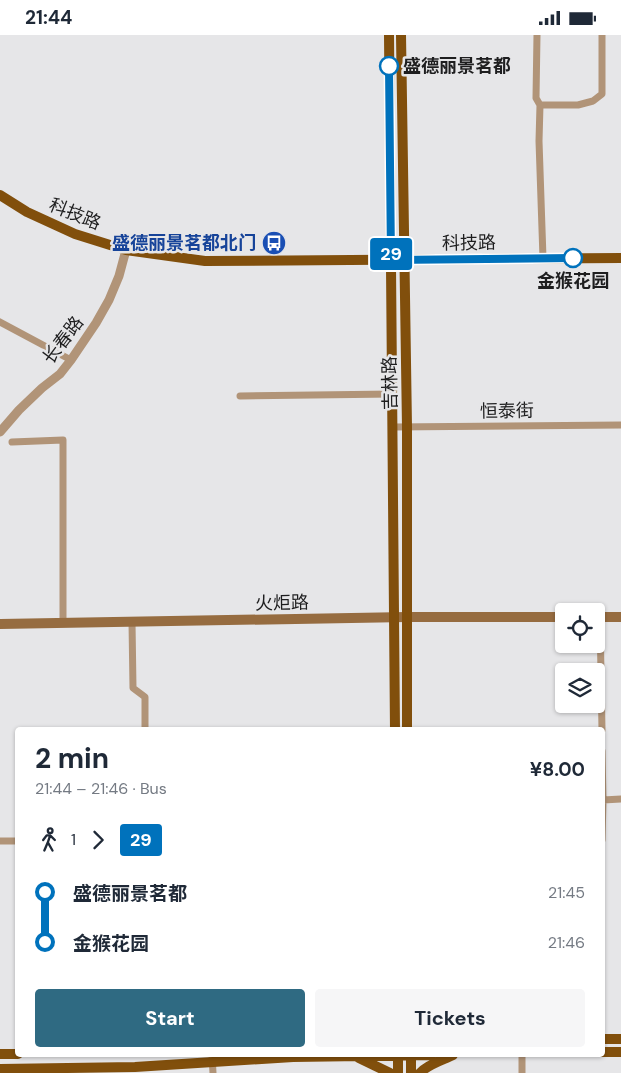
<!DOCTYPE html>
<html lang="en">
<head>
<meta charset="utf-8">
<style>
	:root { --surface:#fff; --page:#f6f6f7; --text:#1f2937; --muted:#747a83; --accent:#2f6a82 }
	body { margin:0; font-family:"DM Sans","Noto Sans SC",sans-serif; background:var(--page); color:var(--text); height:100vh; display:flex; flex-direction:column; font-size:19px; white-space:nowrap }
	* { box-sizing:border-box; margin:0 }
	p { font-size:16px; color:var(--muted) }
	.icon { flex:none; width:28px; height:28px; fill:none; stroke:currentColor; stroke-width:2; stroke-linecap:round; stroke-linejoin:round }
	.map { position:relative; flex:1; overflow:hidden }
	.panel { position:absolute; left:15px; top:692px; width:590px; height:330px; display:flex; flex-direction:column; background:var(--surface); border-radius:5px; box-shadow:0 1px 4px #0004 }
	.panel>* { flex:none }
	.badge { padding:0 10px; border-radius:4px; font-size:18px; line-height:32px }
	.controls { position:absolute; left:555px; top:568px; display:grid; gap:10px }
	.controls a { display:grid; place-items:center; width:50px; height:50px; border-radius:5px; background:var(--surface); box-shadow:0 1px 4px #0004; font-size:25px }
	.map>.badge { position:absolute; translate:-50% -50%; box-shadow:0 0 0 2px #fff }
	.legs { display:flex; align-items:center; gap:8px; height:55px; padding:0 20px; font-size:16px }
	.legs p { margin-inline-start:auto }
	.headline { display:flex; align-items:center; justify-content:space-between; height:85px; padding:0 20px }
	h1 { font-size:28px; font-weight:700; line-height:38px }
	.cta { display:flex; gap:10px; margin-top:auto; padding:10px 20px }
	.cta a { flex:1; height:58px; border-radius:5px; background:var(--accent); color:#fff; font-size:20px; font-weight:700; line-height:58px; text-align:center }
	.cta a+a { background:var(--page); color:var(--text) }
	ul { padding:0 20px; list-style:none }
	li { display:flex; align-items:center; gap:18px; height:50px; font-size:19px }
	li i { display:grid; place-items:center; width:8px; height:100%; margin:0 6px; background:currentColor }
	li i::after { content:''; width:12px; height:12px; margin:-6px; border:4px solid; border-radius:50%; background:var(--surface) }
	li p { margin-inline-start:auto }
	li:first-child i { background:linear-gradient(#0000 50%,currentColor 0) }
	li:last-child i { background:linear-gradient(currentColor 50%,#0000 0) }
	.status { display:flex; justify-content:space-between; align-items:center; height:35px; padding:0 25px; background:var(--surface); direction:ltr }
	.status svg { height:14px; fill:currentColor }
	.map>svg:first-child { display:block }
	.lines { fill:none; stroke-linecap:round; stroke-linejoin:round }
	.minor { stroke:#b19478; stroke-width:7 }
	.tertiary { stroke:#b19478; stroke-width:9 }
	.secondary { stroke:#966c40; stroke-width:10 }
	.primary { stroke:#814f0c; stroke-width:10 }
	.line-1-casing { stroke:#fff; stroke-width:11 }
	.line-1 { stroke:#0072bc; stroke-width:8 }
	.stop-1-dot { fill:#fff; stroke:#0072bc; stroke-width:2.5 }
	.labels { text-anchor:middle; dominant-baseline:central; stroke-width:5; stroke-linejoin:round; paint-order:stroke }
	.stop-label { font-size:18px; font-weight:bold; fill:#1e1e1f; stroke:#e6e6e8; text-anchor:start }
	.street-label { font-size:18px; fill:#1e1e1f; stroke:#e6e6e8 }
	.transit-label { font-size:18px; font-weight:bold; fill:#164399; stroke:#e6e6e8; text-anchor:end }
</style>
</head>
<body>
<div class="status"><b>21:44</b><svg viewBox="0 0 49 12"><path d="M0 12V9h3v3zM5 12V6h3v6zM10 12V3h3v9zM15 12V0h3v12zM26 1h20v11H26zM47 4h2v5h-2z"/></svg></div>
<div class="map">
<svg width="621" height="1038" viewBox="0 0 621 1038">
	<rect width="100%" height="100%" fill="#e6e6e8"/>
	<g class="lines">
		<!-- minor -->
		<path class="minor" d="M537,0L536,63L540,70L539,106L543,223
			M540,70H578L593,66L602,59V0
			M0,287L71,325
			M240,361L393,359
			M393,392L621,390
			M12,407L63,405V588
			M600,582L602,695
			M132,587L133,653L145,662V695
			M602,716L603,765
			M602,805L603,765L621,764
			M0,806H18
			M212,1020L213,1038
			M522,1020V1038"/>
		<!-- tertiary -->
		<path class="tertiary" d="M0,397L19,375L42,353L60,339L71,325L96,288L109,265L119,241L126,215"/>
		<!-- secondary -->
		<path class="secondary" d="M596,582H621
			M0,589L407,582H564"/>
		<!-- primary -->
		<path class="primary" d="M389,0L395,695
			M401,0L407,392V695
			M0,160L27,177L75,199L126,215L205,226L621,223
			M602,1004H621
			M602,1017H621
			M0,1019H18
			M411,1020V1038
			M359,1023L390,1038
			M0,1034L135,1032L293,1022L431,1020
			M398,1038V1020
			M420,1038C428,1029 443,1025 453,1020"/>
	</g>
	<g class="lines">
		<!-- line-1 casing -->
		<g class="line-1-casing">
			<path id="line-1" d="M389,31L391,225L573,223"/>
		</g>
		<!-- line-1 -->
		<use href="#line-1" class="line-1"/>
	</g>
	<!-- icons -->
	<defs>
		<g id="bus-disc" transform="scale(1.25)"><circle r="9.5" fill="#1a4fb4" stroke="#e6e6e8"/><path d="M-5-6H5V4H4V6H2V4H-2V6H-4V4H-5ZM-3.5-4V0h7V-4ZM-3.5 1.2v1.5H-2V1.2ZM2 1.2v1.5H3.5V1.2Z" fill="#fff"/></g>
	</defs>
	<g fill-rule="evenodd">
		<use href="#bus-disc" x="274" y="208"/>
	</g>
	<!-- markers -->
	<g class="stop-1-dot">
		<circle cx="389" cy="31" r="9"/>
		<circle cx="573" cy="223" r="9"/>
	</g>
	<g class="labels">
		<!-- stop labels -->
		<g class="stop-label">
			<text x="403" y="31">盛德丽景茗都</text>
			<text x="573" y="246" text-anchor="middle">金猴花园</text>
		</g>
		<!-- street labels -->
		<g class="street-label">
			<text transform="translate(75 179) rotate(22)">科技路</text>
			<text transform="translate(469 208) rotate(-1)">科技路</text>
			<text transform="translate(63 305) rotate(-53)">长春路</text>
			<text transform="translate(390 348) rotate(-91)">吉林路</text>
			<text transform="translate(507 376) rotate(-1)">恒泰街</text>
			<text transform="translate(282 568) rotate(-1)">火炬路</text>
		</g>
		<!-- transit labels -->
		<g class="transit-label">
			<text x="256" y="208">盛德丽景茗都北门</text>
		</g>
	</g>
</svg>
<div class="controls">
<a><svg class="icon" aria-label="locate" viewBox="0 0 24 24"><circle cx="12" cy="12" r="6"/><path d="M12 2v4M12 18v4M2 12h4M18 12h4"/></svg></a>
<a><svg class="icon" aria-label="layers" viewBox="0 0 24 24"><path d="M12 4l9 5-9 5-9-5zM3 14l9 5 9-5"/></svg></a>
</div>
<b class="badge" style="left:391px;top:219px;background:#0072bc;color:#fff">29</b>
<section class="panel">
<div class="headline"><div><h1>2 min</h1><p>21:44 – 21:46 · Bus</p></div><b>¥8.00</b></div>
<div class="legs"><svg class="icon" aria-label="walk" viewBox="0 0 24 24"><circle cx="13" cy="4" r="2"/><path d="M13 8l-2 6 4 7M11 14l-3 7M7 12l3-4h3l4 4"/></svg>1<svg class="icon" aria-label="forward" viewBox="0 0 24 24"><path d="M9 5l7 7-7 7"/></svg><b class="badge" style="background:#0072bc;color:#fff">29</b></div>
<ul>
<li><i style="color:#0072bc"></i><b>盛德丽景茗都</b><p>21:45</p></li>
<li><i style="color:#0072bc"></i><b>金猴花园</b><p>21:46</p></li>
</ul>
<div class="cta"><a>Start</a><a>Tickets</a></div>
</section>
</div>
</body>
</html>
